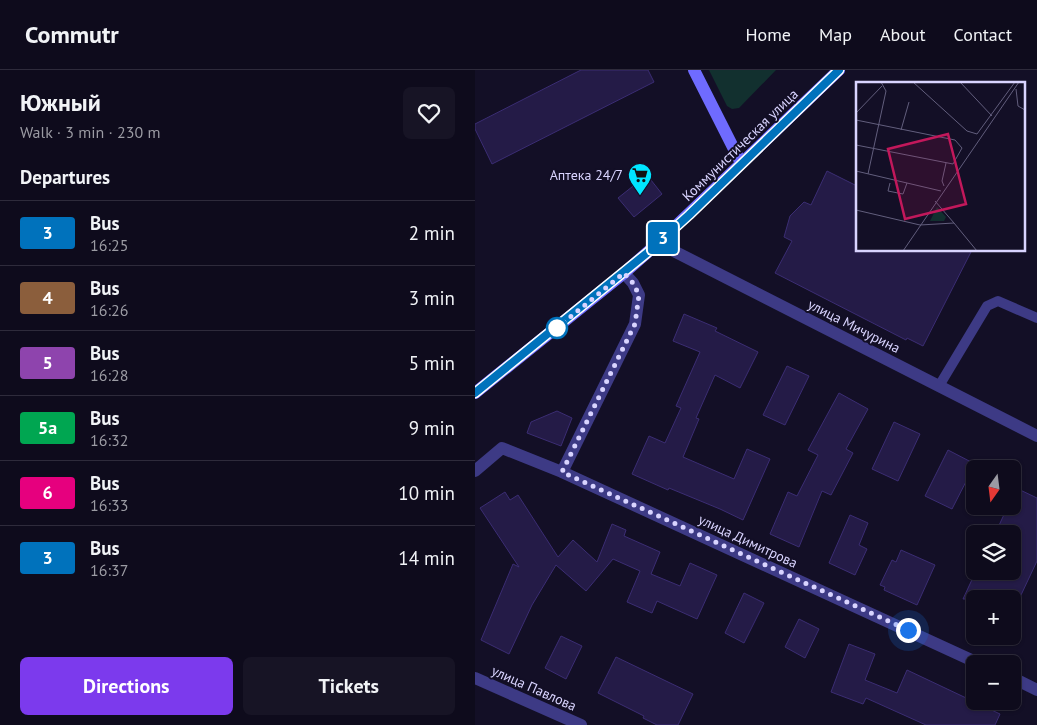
<!DOCTYPE html>
<html lang="en">
<head>
<meta charset="utf-8">
<style>
	:root { --surface:#0e0b1c; --page:#171425; --text:#f1f3f6; --muted:#9b9ba3; --line:#2e2b3b; --accent:#7c3aed }
	body { margin:0; font-family:"PT Sans",sans-serif; background:var(--page); color:var(--text); height:100vh; display:flex; flex-direction:column; font-size:19px; white-space:nowrap }
	* { box-sizing:border-box; margin:0 }
	p { font-size:16px; color:var(--muted) }
	.icon { flex:none; width:28px; height:28px; fill:none; stroke:currentColor; stroke-width:2; stroke-linecap:round; stroke-linejoin:round }
	.map { position:relative; flex:1; overflow:hidden }
	.details { display:flex; flex-direction:column; background:var(--surface); width:475px }
	.details>* { flex:none }
	.badge { padding:0 10px; border-radius:4px; font-size:18px; line-height:32px }
	.needle { width:32px; rotate:194deg }
	.tools { position:absolute; left:491px; top:390px; display:grid; gap:10px }
	.tools a { display:grid; place-items:center; width:55px; height:55px; border-radius:8px; background:var(--surface); box-shadow:0 1px 4px #0004,0 0 0 1px var(--line); font-size:25px }
	.you { position:absolute; width:25px; height:25px; margin:-12px; border:4px solid #fff; border-radius:50%; background:#1a73e8; box-shadow:0 0 0 8px #1a73e833 }
	.map>.badge { position:absolute; translate:-50% -50%; box-shadow:0 0 0 2px #fff }
	h2 { padding:0 20px; font-size:19px; line-height:45px }
	.round { display:grid; place-items:center; flex:none; width:52px; height:52px; border-radius:8px; background:var(--page) }
	.overview { display:flex; align-items:center; justify-content:space-between; height:85px; padding:0 20px }
	h1 { font-size:24px; font-weight:800; line-height:38px }
	.cta { display:flex; gap:10px; margin-top:auto; padding:10px 20px }
	.cta a { flex:1; height:58px; border-radius:8px; background:var(--accent); color:#fff; font-size:20px; font-weight:800; line-height:58px; text-align:center }
	.cta a+a { background:var(--page); color:var(--text) }
	ul { padding:0; list-style:none }
	li { display:flex; align-items:center; gap:15px; height:65px; padding:0 20px; border-top:1px solid var(--line) }
	li div { flex:1 }
	li b { display:block; font-size:19px }
	li em { font-style:normal }
	li .badge { min-width:55px; font-weight:700; text-align:center }
	header { display:flex; align-items:center; gap:30px; box-sizing:border-box; height:70px; padding:0 25px; background:var(--surface); border-bottom:1px solid var(--line) }
	header strong { font-size:24px }
	nav { display:flex; gap:28px; margin-inline-start:auto; font-size:18px }
	main { display:flex; flex:1; min-height:0 }
	.map>svg:first-child { display:block }
	.green { fill:#12302f }
	.building { fill:#241b47; stroke:#3b2d73 }
	.lines { fill:none; stroke-linecap:round; stroke-linejoin:round }
	.service { stroke:#3d3a85; stroke-width:10 }
	.minor { stroke:#3d3a85; stroke-width:12 }
	.secondary { stroke:#6f6bff; stroke-width:12 }
	.line-casing { stroke:#fff; stroke-width:11 }
	.line { stroke:#0072bc; stroke-width:8 }
	.walk { stroke:#d9d4ff; stroke-width:5; stroke-dasharray:0 9 }
	.stop-dot { fill:#fff; stroke:#0072bc; stroke-width:2.5 }
	.labels { text-anchor:middle; dominant-baseline:central; stroke-width:4; stroke-linejoin:round; paint-order:stroke }
	.street-label { font-size:14px; fill:#d9d4ff; stroke:#130f26 }
	.poi-label { font-size:14px; fill:#d9d4ff; stroke:#130f26; text-anchor:end }
	.inset-road { fill:none; stroke:#625e7d; stroke-width:1 }
	.view { fill:#c2185b; fill-opacity:0.15; stroke:#c2185b; stroke-width:2.5 }
	.inset-edge { fill:none; stroke:#d9d4ff; stroke-width:2.5 }
</style>
</head>
<body>
<header>
<strong>Commutr</strong>
<nav><a>Home</a><a>Map</a><a>About</a><a>Contact</a></nav>
</header>
<main>
<section class="details">
<div class="overview"><div><h1>Южный</h1><p>Walk · 3 min · 230 m</p></div><a class="round"><svg class="icon" aria-label="heart" viewBox="0 0 24 24"><path d="M12 20l-8-8c-3-5 5-10 8-4 3-6 11-1 8 4z"/></svg></a></div>
<h2>Departures</h2>
<ul>
<li><span class="badge" style="background:#0072bc;color:#fff">3</span><div><b>Bus</b><p>16:25</p></div><em>2 min</em></li>
<li><span class="badge" style="background:#8b5e3c;color:#fff">4</span><div><b>Bus</b><p>16:26</p></div><em>3 min</em></li>
<li><span class="badge" style="background:#8e44ad;color:#fff">5</span><div><b>Bus</b><p>16:28</p></div><em>5 min</em></li>
<li><span class="badge" style="background:#00a651;color:#fff">5а</span><div><b>Bus</b><p>16:32</p></div><em>9 min</em></li>
<li><span class="badge" style="background:#e6007e;color:#fff">6</span><div><b>Bus</b><p>16:33</p></div><em>10 min</em></li>
<li><span class="badge" style="background:#0072bc;color:#fff">3</span><div><b>Bus</b><p>16:37</p></div><em>14 min</em></li>
</ul>
<div class="cta"><a>Directions</a><a>Tickets</a></div>
</section>
<div class="map">
<svg width="562" height="655" viewBox="0 0 562 655">
	<rect width="100%" height="100%" fill="#130f26"/>
	<!-- green -->
	<path class="green" d="M234,0H301L264,38L257,39L252,36Z"/>
	<!-- building -->
	<path class="building" d="M106,0H173L179,12L17,94L0,59V54Z
		M352,101L382,116V180H497L448,276L432,268L431,270L300,203L317,171L309,167L315,146L329,132L336,135Z
		M172,105L187,124L159,147L143,128Z
		M209,244L242,258L240,261L283,282L265,318L240,305L221,348L224,349L208,387L259,409L272,379L295,389L268,450L245,439L194,418L193,420L157,404L174,366L190,373L206,338L201,336L225,282L198,271Z
		M312,296L334,306L310,355L288,345Z
		M364,323L393,339L371,379L378,383L356,425L347,421L324,477L295,464L313,422L322,426L343,385L333,380Z
		M82,341L97,348L86,376L52,363L56,352Z
		M419,352L445,364L423,411L397,399Z
		M473,380L500,394L477,439L450,426Z
		M541,418L562,428V491L538,542V529H488L501,501H538V464H520L533,436H538V426Z
		M30,422L35,430L43,425L83,487L98,470L122,492L137,454L151,460L149,466L185,482L176,504L205,516L215,493L242,505L222,549L182,531L177,543L152,532L165,501L138,489L111,521L81,495L57,535L34,584L6,570L38,494L44,497L5,438Z
		M375,445L393,453L384,475L392,479L380,505L354,493Z
		M426,480L460,495L442,535L409,520L410,517L405,515L417,490L421,492Z
		M269,523L289,533L269,573L250,563Z
		M324,549L344,559L330,588L310,577Z
		M86,566L107,576L91,609L70,598Z
		M374,574L400,584L390,610L422,623L432,600L525,644L520,655H451L391,628L388,634L356,622Z
		M141,587L218,624L203,655H182L168,648L169,646L123,623Z"/>
	<g class="lines">
		<!-- service -->
		<path class="service" d="M464,316L512,236L523,231L562,248"/>
		<!-- minor -->
		<path class="minor" d="M183,173L562,366
			M0,401L27,378L87,402L505,594
			M87,402L160,254L164,225L158,213L149,203
			M0,608L106,655
			M538,608L562,620"/>
		<!-- secondary -->
		<path class="secondary" d="M219,0L266,93
			M0,323L149,203L183,173L364,0"/>
	</g>
	<g class="lines">
		<!-- line casing -->
		<g class="line-casing">
			<path id="line" d="M0,323L172,183L214,145L364,0"/>
		</g>
		<!-- line -->
		<use href="#line" class="line"/>
		<!-- walk -->
		<path class="walk" d="M82,258L149,203L158,213L164,225L160,254L87,402L433,560"/>
	</g>
	<!-- icons -->
	<defs>
		<g id="supermarket-pin" transform="scale(1.25)"><path d="M0 17L-7.5 6A9.5 9.5 0 1 1 7.5 6Z" fill="#00e5ff" stroke="#130f26"/><path d="M-6-5.5h2.5l.6 2H6L4.5 2H-2.5L-4.4-4H-6ZM-1.5 3.2a1.3 1.3 0 1 0 .1 0ZM3 3.2a1.3 1.3 0 1 0 .1 0Z" fill="#111"/></g>
	</defs>
	<g fill-rule="evenodd">
		<use href="#supermarket-pin" x="165" y="105"/>
	</g>
	<!-- markers -->
	<circle class="stop-dot" cx="82" cy="258" r="10"/>
	<g class="labels">
		<!-- street labels -->
		<g class="street-label">
			<text transform="translate(265 75) rotate(-44)">Коммунистическая улица</text>
			<text transform="translate(379 256) rotate(27)">улица Мичурина</text>
			<text transform="translate(273 471) rotate(25)">улица Димитрова</text>
			<text transform="translate(59 618) rotate(24)">улица Павлова</text>
		</g>
		<!-- poi labels -->
		<g class="poi-label">
			<text x="148" y="105">Аптека 24/7</text>
		</g>
	</g>
	<!-- overview -->
	<g transform="translate(381 12)">
		<rect width="169" height="169" fill="#130f26"/>
		<path d="M81,125L90,135L88,139H74Z" fill="#12302f"/>
		<path class="inset-road" d="M57,0L111,49L121,52L159,0M104,0L136,34M160,7L162,24L169,28M0,31L26,4M0,38L99,58L106,66L97,82L0,63M45,48L53,20M0,89L85,109M12,92L30,9L25,0M34,101L32,109L47,112L51,101M88,104L86,99L90,81M79,119L98,141M0,128L64,143L98,141L121,169M47,169L163,0"/>
		<path class="view" d="M92,52L110,122L49,137L32,67Z"/>
		<rect width="169" height="169" class="inset-edge"/>
	</g>
</svg>
<div class="tools">
<a><svg class="needle" viewBox="-14 -14 28 28"><path d="M0-13l5 13h-10z" fill="#e53935"/><path d="M0 13l5-13h-10z" fill="#9b9ba3"/></svg></a>
<a><svg class="icon" aria-label="layers" viewBox="0 0 24 24"><path d="M12 4l9 5-9 5-9-5zM3 14l9 5 9-5"/></svg></a>
<a>+</a>
<a>−</a>
</div>
<div class="you" style="left:433px;top:560px"></div>
<b class="badge" style="left:188px;top:168px;background:#0072bc;color:#fff">3</b>
</div>
</main>
</body>
</html>
